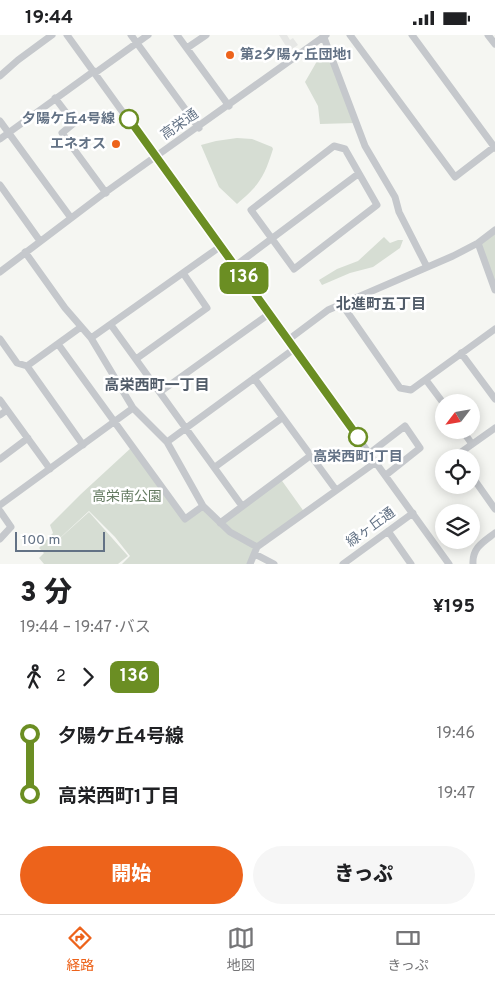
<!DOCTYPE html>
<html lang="ja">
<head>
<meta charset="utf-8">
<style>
	:root { --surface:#fff; --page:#f6f6f6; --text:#202124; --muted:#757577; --line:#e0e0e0; --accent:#ed631b }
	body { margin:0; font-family:Overpass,"Noto Sans JP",sans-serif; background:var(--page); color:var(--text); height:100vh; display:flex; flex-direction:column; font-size:19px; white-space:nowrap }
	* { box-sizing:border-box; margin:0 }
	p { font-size:16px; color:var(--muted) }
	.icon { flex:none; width:28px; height:28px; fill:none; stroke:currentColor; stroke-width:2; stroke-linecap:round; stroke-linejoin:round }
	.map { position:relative; height:529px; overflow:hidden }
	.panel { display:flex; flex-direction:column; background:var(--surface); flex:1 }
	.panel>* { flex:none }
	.badge { padding:0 10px; border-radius:8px; font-size:18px; line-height:32px }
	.needle { width:32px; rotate:239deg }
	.fabs { position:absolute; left:435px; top:359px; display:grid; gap:10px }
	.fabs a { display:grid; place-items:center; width:45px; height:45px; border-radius:50%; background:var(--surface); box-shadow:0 2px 12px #0003; font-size:25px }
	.scale { position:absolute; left:15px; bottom:12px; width:90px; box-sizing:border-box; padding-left:5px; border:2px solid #637285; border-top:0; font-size:14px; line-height:18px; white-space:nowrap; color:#637285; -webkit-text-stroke:4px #fff; paint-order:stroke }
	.map>.badge { position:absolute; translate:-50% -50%; box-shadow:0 0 0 2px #fff }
	.legs { display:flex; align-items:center; gap:8px; height:55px; padding:0 20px; font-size:16px }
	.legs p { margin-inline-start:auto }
	.summary { display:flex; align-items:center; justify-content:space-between; height:85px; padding:0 20px }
	h1 { font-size:28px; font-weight:800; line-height:38px }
	.action { display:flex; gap:10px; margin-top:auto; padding:10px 20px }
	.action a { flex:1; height:58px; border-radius:30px; background:var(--accent); color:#fff; font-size:20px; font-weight:800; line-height:58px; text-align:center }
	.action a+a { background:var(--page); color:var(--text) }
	ul { padding:0 20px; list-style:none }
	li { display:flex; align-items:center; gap:18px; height:60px; font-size:19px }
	li i { display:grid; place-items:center; width:8px; height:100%; margin:0 6px; background:currentColor }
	li i::after { content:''; width:12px; height:12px; margin:-6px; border:4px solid; border-radius:50%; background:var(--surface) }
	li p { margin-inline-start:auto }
	li:first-child i { background:linear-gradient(#0000 50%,currentColor 0) }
	li:last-child i { background:linear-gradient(currentColor 50%,#0000 0) }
	.status { display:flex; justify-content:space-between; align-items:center; height:35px; padding:0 25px; background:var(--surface); direction:ltr }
	.status svg { height:14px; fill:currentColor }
	.tabs { display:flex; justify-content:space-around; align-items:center; height:70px; border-top:1px solid var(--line); background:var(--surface); font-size:14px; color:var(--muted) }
	.tabs a { display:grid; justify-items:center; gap:2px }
	.tabs .active { color:var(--accent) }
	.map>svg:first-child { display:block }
	.built { fill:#e6e7e5 }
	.green { fill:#d6ddd3 }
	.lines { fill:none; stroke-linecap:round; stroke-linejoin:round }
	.minor { stroke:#c5c8cc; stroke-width:7 }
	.line-1-casing { stroke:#fff; stroke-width:11 }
	.line-1 { stroke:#6b8e23; stroke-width:8 }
	.poi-dot { fill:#ed631b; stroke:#fff; stroke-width:2 }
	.stop-1-dot { fill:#fff; stroke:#6b8e23; stroke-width:2.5 }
	.labels { text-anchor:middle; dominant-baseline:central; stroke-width:5; stroke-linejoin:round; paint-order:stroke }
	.poi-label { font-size:14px; font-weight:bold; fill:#637285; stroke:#fff; text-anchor:start }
	.stop-label { font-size:14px; font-weight:bold; fill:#637285; stroke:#fff; text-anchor:end }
	.street-label { font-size:14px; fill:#637285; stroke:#fff }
	.park-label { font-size:14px; fill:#657b62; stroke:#fff }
	.neighbourhood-label { font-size:15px; font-weight:bold; fill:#515c69; stroke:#fff }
</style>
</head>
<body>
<div class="status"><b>19:44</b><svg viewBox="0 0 49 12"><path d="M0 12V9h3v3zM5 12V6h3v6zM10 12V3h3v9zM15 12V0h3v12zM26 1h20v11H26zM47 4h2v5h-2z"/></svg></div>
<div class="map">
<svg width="495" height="529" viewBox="0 0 495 529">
	<rect width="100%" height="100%" fill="#f5f6f2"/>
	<!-- built -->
	<path class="built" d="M279,0H287L290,5L293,3L298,10L289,16Z"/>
	<!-- green -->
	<path class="green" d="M324,14L327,16L355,88L320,89L318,71L305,47Z
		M237,103L252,104L272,112L273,114C264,143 259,150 237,169L219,152L201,110L216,106Z
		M495,195V255L478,208Z
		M384,202L390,208L398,205H403L400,213L373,232L350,238L322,250L319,245L337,234L358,226Z
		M132,412L184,484L203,471L220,487L280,443L305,478L257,512L250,529H122L130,521L115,502L89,476L48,514L89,477L128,521L118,529H44L39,523L44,518L39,513L53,498L50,490L81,459Z"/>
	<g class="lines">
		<!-- minor -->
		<path class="minor" d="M67,0L449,529
			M131,0L199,93
			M177,0L229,71
			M323,0L365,111L395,162L399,177L427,232
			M350,0L455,142L494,112
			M412,0L495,113
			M488,0L495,9
			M187,13L206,0
			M95,38L148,0
			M0,41L18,25L52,0
			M55,63L74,88L62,98L106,158
			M0,86L71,183
			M0,104L94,36
			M334,111L345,114L377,170L294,234L251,175Z
			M0,150L40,206
			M478,208L495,255
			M25,217L65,273L91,303L133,373L167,407L203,471L230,497L257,512
			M235,231L358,139
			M0,237L103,159L326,0
			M341,268L400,353L411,355L495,294
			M111,290L242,471
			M91,303L221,211
			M0,304L17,328L27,331L83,410
			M288,305L328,275L453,221L478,208L495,195
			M58,309L185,484L203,471
			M461,318L495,364
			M136,324L207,273L183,238
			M27,331L81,292
			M254,343L336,455
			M426,345L444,369
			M160,357L269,279
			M0,365L50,434
			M0,380L7,375
			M462,395L472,409
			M167,407L294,314
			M370,418L405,391L420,413L386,440
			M459,422L457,420L495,393
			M0,424L28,403
			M215,432L282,383
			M471,440L495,474
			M0,470L133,373
			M0,476L11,492L0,504
			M220,488L310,421
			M388,496L411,529
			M255,519L274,529
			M250,529L257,512L376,427
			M343,529L413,478
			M473,529C472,513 483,507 495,498"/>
	</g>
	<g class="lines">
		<!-- line-1 casing -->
		<g class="line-1-casing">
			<path id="line-1" d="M129,84L358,402"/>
		</g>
		<!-- line-1 -->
		<use href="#line-1" class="line-1"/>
	</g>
	<!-- markers -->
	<g class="poi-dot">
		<circle cx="230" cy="20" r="5"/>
		<circle cx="116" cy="109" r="5"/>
	</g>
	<g class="stop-1-dot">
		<circle cx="129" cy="84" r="9"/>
		<circle cx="358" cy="402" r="9"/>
	</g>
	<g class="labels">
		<!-- poi labels -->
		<g class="poi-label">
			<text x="240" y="20">第2夕陽ヶ丘団地1</text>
			<text x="106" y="109" text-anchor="end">エネオス</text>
		</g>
		<!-- stop labels -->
		<g class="stop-label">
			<text x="115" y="84">夕陽ケ丘4号線</text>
			<text x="358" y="422" text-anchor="middle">高栄西町1丁目</text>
		</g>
		<!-- street labels -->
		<g class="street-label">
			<text transform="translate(180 90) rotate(-35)">高栄通</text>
			<text transform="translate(371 493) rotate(-36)">緑ヶ丘通</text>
		</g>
		<!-- park labels -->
		<g class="park-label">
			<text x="127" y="462">高栄南公園</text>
		</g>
		<!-- neighbourhood labels -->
		<g class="neighbourhood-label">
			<text x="381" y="270">北進町五丁目</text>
			<text x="157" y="351">高栄西町一丁目</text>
		</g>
	</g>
</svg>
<div class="fabs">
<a><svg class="needle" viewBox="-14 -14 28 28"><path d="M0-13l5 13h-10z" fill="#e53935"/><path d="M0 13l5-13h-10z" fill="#757577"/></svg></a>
<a><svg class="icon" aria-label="locate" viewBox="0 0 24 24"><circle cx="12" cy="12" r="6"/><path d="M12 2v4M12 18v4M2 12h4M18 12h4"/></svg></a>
<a><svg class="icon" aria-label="layers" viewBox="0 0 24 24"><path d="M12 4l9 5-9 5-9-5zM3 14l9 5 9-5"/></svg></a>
</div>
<div class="scale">100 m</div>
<b class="badge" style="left:244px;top:243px;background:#6b8e23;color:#fff">136</b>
</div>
<section class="panel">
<div class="summary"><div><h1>3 分</h1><p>19:44 – 19:47 · バス</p></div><b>¥195</b></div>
<div class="legs"><svg class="icon" aria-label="walk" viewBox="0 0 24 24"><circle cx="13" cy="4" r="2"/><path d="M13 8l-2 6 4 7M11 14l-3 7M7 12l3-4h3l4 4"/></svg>2<svg class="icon" aria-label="forward" viewBox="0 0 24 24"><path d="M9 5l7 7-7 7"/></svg><b class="badge" style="background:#6b8e23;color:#fff">136</b></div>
<ul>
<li><i style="color:#6b8e23"></i><b>夕陽ケ丘4号線</b><p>19:46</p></li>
<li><i style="color:#6b8e23"></i><b>高栄西町1丁目</b><p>19:47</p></li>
</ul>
<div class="action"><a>開始</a><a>きっぷ</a></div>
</section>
<nav class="tabs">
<a class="active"><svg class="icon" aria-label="directions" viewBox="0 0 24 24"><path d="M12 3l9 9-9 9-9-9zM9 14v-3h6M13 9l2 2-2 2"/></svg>経路</a>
<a><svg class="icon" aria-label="map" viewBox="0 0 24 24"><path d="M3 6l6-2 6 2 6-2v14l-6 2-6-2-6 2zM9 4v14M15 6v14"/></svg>地図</a>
<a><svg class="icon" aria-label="tickets" viewBox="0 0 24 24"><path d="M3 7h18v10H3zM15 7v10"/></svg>きっぷ</a>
</nav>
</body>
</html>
